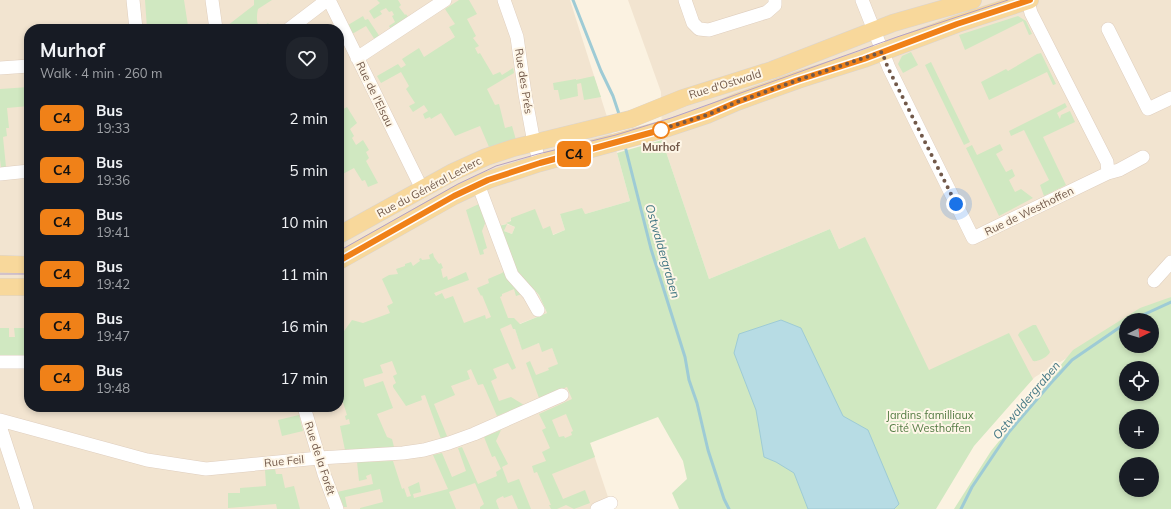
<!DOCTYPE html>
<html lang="en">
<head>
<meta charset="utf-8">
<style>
	:root { --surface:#171b24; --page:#20242c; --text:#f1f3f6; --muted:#9ea1a6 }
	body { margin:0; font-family:Mulish,sans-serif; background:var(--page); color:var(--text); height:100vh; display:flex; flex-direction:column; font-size:15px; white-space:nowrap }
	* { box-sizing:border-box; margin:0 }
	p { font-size:13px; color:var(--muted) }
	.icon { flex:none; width:22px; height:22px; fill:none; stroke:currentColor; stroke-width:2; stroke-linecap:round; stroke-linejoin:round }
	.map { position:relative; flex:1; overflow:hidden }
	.drawer { position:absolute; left:24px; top:24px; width:320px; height:388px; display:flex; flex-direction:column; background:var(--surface); border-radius:16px; box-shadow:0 2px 6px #0003 }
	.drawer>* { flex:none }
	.badge { padding:0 8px; border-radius:6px; font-size:14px; line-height:26px }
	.needle { width:26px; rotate:85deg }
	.controls { position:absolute; left:1119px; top:313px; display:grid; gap:8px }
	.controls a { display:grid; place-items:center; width:40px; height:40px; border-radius:50%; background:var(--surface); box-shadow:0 2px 6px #0003; font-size:20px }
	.you { position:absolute; width:20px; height:20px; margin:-10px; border:3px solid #fff; border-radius:50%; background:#1a73e8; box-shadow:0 0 0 6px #1a73e833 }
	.map>.badge { position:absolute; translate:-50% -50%; box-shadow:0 0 0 2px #fff }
	.round { display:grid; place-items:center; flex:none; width:42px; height:42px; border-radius:16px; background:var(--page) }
	.headline { display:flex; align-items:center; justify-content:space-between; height:68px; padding:0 16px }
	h1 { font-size:19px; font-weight:700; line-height:30px }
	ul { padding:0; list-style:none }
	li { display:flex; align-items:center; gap:12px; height:52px; padding:0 16px }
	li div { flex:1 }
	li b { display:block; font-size:15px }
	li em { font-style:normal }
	li .badge { min-width:44px; font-weight:700; text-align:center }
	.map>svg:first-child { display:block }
	.residential { fill:#f2e4d0; fill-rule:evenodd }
	.green { fill:#d0e8c1; fill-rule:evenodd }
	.water { fill:#b7dce4; stroke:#9ecbd5 }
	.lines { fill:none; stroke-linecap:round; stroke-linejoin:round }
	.stream { stroke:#9ecbd5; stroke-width:3 }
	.minor-casing { stroke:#dfcebe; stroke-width:14 }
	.major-casing { stroke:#dad4d0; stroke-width:18 }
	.minor { stroke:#fff; stroke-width:13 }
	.major { stroke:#f8d89b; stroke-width:17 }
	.tram { stroke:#b4a1c3; stroke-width:1 }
	.line-casing { stroke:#fff; stroke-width:9 }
	.line { stroke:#f08118; stroke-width:6 }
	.walk { stroke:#715849; stroke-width:4; stroke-dasharray:0 7.2 }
	.stop-dot { fill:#fff; stroke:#f08118; stroke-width:2 }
	.labels { text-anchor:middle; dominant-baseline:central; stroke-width:4; stroke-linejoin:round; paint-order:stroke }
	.street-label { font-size:11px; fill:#715849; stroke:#fef6e7 }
	.stop-label { font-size:11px; font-weight:bold; fill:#715849; stroke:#fef6e7 }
	.park-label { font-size:11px; fill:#547c44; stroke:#fef6e7 }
	.water-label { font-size:12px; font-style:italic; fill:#447885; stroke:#fef6e7 }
</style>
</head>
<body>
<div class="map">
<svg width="1171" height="509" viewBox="0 0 1171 509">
	<rect width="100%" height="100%" fill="#fbf2e1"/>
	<!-- residential -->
	<path class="residential" d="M0,0H570L608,120L630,201L585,214H560L565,230L552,235L543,229L511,219V220L507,224L515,227L512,234L504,231L506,224L498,226L517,275L527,282L539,295L547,313L514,326L522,349L539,343L552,348L590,443L612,509H0ZM29,29H339V407H29Z
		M628,0H1171V297L1126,320V323L1035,377L1026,386L921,381L857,241L839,249L830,229L709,279L662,140L661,92Z"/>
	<!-- green -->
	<path class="green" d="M145,0H184L188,26L199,25V29H147Z
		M254,0H272L258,9C257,13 255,28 262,26C264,26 266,24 268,23L273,29H223L254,5Z
		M377,0H398L401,5L399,7L405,15L406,14L408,17L391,30L389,26L395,22L392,16L394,15L392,11L389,12L386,8L380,11L382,14L374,19L369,11L380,3Z
		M459,0H469L477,14L467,19L476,36L473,38L479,46L475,48L478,54L480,53L493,75L500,72L502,75L513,68L514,73L487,89L495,105L499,104L505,128L512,126L516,140L489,147L480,126L455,136L441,113L431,119L430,117L425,119L423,114L428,111L424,105L413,112L409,106L415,103L406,89L409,86L401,72L381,83L377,76L398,64L401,68L406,65L402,59L419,48L424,57L455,37L449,27L455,24L445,9Z
		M363,16L365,20L368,19L380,37L375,40L366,26L352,34L348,25Z
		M1018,16L1026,21L1032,34L1029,35L1023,21L965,50L959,35Z
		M911,52L918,65L903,73L898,64L902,56Z
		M1041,53L1056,84L1053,85L1047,72L989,100L981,82L1006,69L1008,71L1037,54Z
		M931,62L970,142L964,145L925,65Z
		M594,76L601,97L584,100L581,83L577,84L578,96L560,100L558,90H554L553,83L576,79V80Z
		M29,87V106L7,108L9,128H6L7,136L3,137L6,167L1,168L0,159V89Z
		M1065,103L1067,107L1057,113L1060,119L1061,115L1070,111L1075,122L1043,137L1066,185L1044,196L1040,185L1049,180L1024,130L1011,136L1009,131Z
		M347,107L357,123L350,129L354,136L352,138L356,145L363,140L369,150L366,152L369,158L366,161L378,183L368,187L365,180L362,181L354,168L339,176L344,187L339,189V110L340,111Z
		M662,140L709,279L830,229L839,249L865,237L929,370L1009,333L1033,379L974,446L936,509H679L672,493L687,479L683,461L658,417L590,443L595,457L552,474L563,499L585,490L590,503L574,509L566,505L557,509H551L549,505H551L537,472L534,473L532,466L546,461L542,452L550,448L542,430L546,428L539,414L572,399L567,387L539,398L526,363L530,361L536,375L549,370L548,368L558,364L552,348L542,352L539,343L522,350L515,329H513L511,324L500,329L516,368L512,370L508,363L493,369L497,378L491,381L499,401L511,397L524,405L497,416L483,384L478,385L471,369L467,371L470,379L451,386L455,395L434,404L447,436L441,439L425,395L421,396L422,400L406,406L393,387V385L396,383L393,376L397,374L392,361L380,365L383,373L363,379L365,387L383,381L393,408L377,414L387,437L392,439L394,447L345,450L340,426L350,424L349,419L346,420L345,416L347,415L339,390V336L342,334L352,320L363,323L390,313L387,306L393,303L382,279L389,275L398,274L396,269L405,266V264L411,262L413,266L420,261L419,259L421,258L422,260L430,259L429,255L433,253L434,257L439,264L441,263L443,268L441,269L443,278L447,276L448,280L466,272L469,280L434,293L436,296L442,293L445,299L453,296L464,323L485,315L486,319L491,317L482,295L481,296L477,288L489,283L488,279L502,273L507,269L522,294L516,296L514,289L502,294V296L500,297L508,318H514L520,324L547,313L539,295L527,282L517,275L498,226L507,224L504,231L512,234L515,227L506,223L511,221V218L535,209L543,229L550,226L553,235L565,230L560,214L582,208L585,214L630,201L617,153ZM566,414L573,431L571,432L572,435L565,438L564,436L559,437L552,420Z
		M1000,144L1003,150L996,154L1006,172L1012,169L1015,176L1009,180L1015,192L1021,189L1033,198L999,216L966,148L972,145L977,155Z
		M481,203L486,221L482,231L487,248L483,250L484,254L480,255L466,210Z
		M1171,297V509H954L991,451L1073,350L1140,308ZM1126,320H1152V346H1126ZM1126,368H1152V394H1126ZM1126,416H1152V442H1126ZM1126,464H1152V490H1126Z
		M1033,325H1036L1050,352C1048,357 1038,362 1033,361L1018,335L1020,332Z
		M0,328H9V337H15L14,328H29V355H0Z
		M299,415L303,431L282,436L278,420Z
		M501,430L496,441L508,464L502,467L508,483L519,479L531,509H518L512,495L504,498L503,496L497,499L496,501L499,509H480V507L484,504L475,483L449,492L456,509H360V508L383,502L380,489L345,497L347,507H344L337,492L373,484L371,474L366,476L367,479L359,481L357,462L393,461L402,489L404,488L407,497L411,496L408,487L419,482L421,492L413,494L414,498L448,489L433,455L442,453L452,477L466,471L458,448L462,447L478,484L497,476L496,472L501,469L495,456L492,457L484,437Z
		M275,469L276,474H282L285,488L294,486L300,509H277L276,504L228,508V493H240V488L266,486L265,470Z"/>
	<!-- water -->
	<path class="water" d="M781,320L801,328L843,416L868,430L899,504L894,509H808L794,473L776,462L764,457L756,410L734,353L739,334Z"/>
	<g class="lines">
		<!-- stream -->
		<path class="stream" d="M573,0L601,71L613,96L620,117
			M625,146L651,249L685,357L689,380L697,403L708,450L724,499L729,509
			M1132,320L1171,302
			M961,509L972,487L1009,432L1050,384L1072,360L1126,323"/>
		<!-- minor casing -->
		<g class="minor-casing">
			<path id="minor" d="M133,0L136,29
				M212,0L216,29
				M329,0L422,189
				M504,0L517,37L525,94L534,143L540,163
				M685,0L693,23L699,29L709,30L767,12L775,5V0
				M862,0L889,68L973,238L1108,173L1107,162L1031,13L1028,1
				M289,29L327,0
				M1108,29L1148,109L1171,98
				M357,58L445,0
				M0,68L29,66
				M1108,173L1119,170L1143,157
				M0,174L29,171
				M478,184L512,275L529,294L538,310
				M1154,281L1171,262
				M0,362H29
				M304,407L324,474L337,509
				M0,420L147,460L206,469L319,458L403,453L424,450L449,443L474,434L562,395
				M0,426L27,509
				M597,509L611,503"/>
		</g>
		<!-- major casing -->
		<g class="major-casing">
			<path id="major" d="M339,235L453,172L486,157L513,148L631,119L683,98L772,70L893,23L973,0
				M339,261L454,196L488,180L540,163L668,128L707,115L737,102L798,80L864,59L957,24L1030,0
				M0,264L29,265
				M0,287H29"/>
		</g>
		<!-- minor -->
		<use href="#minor" class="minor"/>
		<!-- major -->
		<use href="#major" class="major"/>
		<!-- tram -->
		<path class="tram" d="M339,251L458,184L496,166L538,154L616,135L671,118L897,37L1008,0
			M0,274H29"/>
	</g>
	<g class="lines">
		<!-- line casing -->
		<g class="line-casing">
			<path id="line" d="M339,261L454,196L488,180L540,163L668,128L707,115L737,102L798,80L864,59L957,24L1030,0"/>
		</g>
		<!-- line -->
		<use href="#line" class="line"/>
		<!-- walk -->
		<path class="walk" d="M661,130H659L707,115L737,102L798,80L882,52L888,68L956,204"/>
	</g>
	<!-- markers -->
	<circle class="stop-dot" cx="661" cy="130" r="8"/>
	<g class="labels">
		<!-- street labels -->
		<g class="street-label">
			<text transform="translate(524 81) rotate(81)">Rue des Prés</text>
			<text transform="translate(725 84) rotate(-17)">Rue d'Ostwald</text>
			<text transform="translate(375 94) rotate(64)">Rue de l'Elsau</text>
			<text transform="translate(429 187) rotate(-28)">Rue du Général Leclerc</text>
			<text transform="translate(1029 211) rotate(-26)">Rue de Westhoffen</text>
			<text transform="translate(320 458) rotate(72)">Rue de la Forêt</text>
			<text transform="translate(284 461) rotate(-6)">Rue Feil</text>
		</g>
		<!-- stop labels -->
		<g class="stop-label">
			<text x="661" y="147">Murhof</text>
		</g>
		<!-- park labels -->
		<g class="park-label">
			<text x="930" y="415">Jardins familliaux<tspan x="930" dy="13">Cité Westhoffen</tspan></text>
		</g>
		<!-- water labels -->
		<g class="water-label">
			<text transform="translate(663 251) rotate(74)">Ostwaldergraben</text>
			<text transform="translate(1026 400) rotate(-50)">Ostwaldergraben</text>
		</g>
	</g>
</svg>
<div class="controls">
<a><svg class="needle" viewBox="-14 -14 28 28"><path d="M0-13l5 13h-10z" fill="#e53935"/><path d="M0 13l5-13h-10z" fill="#9ea1a6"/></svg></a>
<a><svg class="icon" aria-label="locate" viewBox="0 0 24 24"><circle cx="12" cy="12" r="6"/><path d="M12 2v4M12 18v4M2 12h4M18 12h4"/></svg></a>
<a>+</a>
<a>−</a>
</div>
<div class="you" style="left:956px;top:204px"></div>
<b class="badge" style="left:574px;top:154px;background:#f08118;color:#111">C4</b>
<section class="drawer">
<div class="headline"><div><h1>Murhof</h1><p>Walk · 4 min · 260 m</p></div><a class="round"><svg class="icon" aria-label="heart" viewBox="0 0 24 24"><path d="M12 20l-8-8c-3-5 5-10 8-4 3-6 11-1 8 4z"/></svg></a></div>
<ul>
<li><span class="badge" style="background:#f08118;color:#111">C4</span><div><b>Bus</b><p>19:33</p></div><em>2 min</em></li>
<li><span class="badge" style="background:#f08118;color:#111">C4</span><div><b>Bus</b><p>19:36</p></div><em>5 min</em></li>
<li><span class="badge" style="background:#f08118;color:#111">C4</span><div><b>Bus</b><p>19:41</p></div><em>10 min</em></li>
<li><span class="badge" style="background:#f08118;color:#111">C4</span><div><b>Bus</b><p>19:42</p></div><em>11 min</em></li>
<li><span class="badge" style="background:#f08118;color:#111">C4</span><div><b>Bus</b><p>19:47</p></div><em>16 min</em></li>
<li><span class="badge" style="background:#f08118;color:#111">C4</span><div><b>Bus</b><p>19:48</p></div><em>17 min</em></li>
</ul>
</section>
</div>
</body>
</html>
